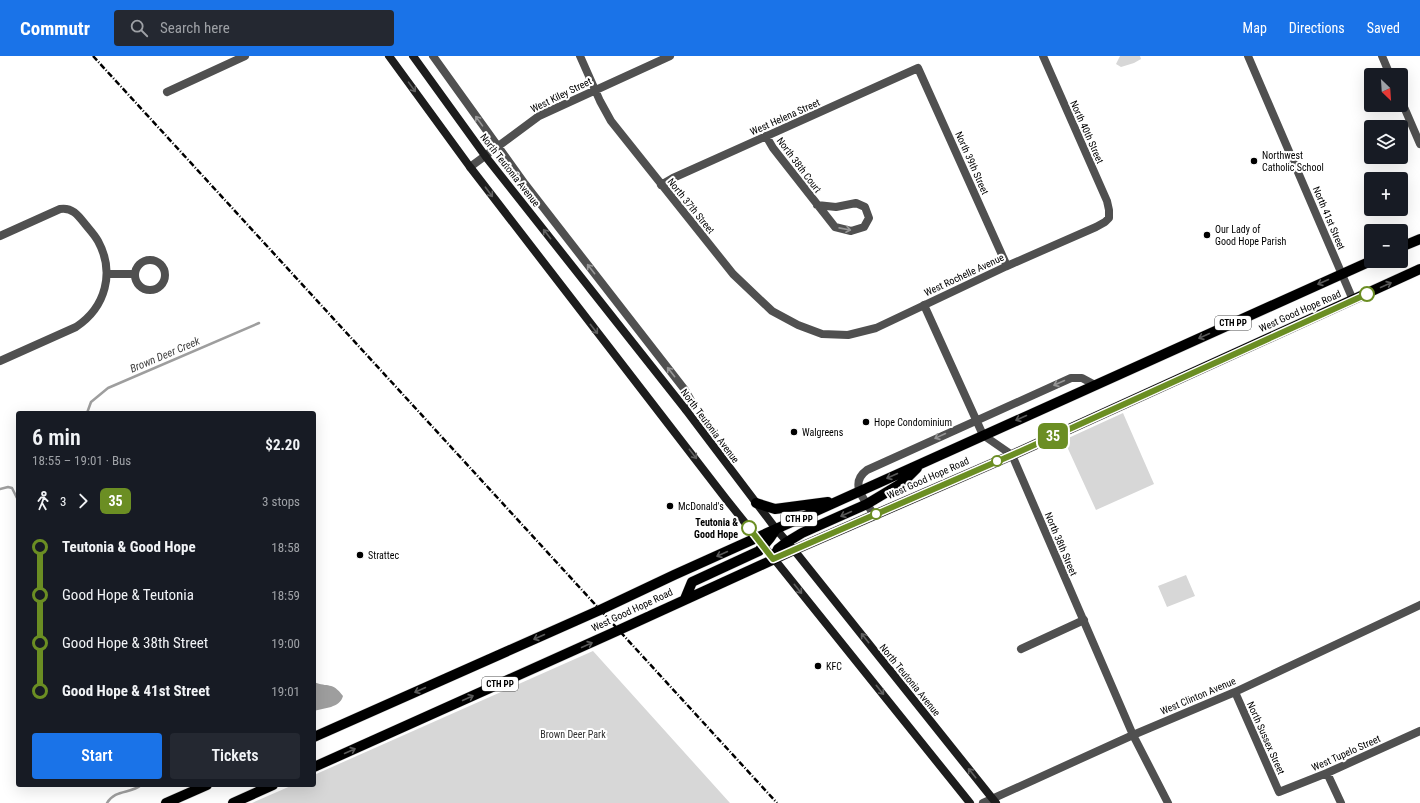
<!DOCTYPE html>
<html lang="en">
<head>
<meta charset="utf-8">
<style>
	:root { --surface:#171b24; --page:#242831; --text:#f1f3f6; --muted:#9ea1a6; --accent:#1a73e8 }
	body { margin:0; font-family:"Roboto Condensed",sans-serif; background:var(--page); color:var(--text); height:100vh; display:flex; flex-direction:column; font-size:15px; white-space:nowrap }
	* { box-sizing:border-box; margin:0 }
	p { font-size:13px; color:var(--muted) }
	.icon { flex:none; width:22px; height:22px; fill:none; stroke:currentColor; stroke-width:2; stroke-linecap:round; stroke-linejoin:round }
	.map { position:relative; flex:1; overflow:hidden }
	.drawer { position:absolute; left:16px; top:355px; width:300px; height:376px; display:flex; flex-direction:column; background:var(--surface); border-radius:4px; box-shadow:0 4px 16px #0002 }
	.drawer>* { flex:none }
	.badge { padding:0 8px; border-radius:6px; font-size:14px; line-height:26px }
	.needle { width:26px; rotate:155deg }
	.buttons { position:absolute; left:1364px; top:12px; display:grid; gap:8px }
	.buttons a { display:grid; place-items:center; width:44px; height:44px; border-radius:4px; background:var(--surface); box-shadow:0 4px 16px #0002; font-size:20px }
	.map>.badge { position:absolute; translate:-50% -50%; box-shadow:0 0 0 2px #fff }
	.legs { display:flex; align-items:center; gap:6px; height:44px; padding:0 16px; font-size:13px }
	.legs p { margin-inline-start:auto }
	.headline { display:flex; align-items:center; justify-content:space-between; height:68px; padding:0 16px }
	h1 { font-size:22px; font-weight:600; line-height:30px }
	.cta { display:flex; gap:8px; margin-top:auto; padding:8px 16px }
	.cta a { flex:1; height:46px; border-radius:4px; background:var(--accent); color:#fff; font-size:16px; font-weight:600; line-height:46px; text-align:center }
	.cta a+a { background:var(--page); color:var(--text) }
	ul { padding:0 16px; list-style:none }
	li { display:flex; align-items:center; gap:14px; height:48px; font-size:15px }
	li i { display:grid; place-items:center; width:6px; height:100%; margin:0 5px; background:currentColor }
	li i::after { content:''; width:10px; height:10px; margin:-5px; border:3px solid; border-radius:50%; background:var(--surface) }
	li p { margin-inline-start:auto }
	li:first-child i { background:linear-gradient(#0000 50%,currentColor 0) }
	li:last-child i { background:linear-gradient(currentColor 50%,#0000 0) }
	header { display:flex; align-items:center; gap:24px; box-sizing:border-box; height:56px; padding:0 20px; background:var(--accent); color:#fff }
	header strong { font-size:19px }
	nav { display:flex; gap:22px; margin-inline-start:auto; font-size:14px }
	.search { width:280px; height:36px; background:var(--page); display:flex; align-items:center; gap:10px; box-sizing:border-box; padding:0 14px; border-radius:4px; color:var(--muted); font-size:15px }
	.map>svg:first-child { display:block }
	.green { fill:#d7d7d7 }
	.water { fill:#9e9e9e }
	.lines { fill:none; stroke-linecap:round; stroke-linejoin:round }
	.stream { stroke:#9e9e9e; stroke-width:2.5 }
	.primary-casing { stroke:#dbdbdb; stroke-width:11 }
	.minor { stroke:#505050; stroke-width:8 }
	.secondary { stroke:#1d1d1d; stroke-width:8 }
	.primary { stroke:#000; stroke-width:10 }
	.rail { stroke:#000; stroke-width:2.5; stroke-dasharray:6 2 1 2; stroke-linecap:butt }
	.oneway { stroke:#616161 }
	.oneway2 { stroke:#969696 }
	.oneway3 { stroke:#595959 }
	.line-1-casing { stroke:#fff; stroke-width:9 }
	.line-1 { stroke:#6b8e23; stroke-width:6 }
	.poi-dot { fill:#000; stroke:#fff; stroke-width:1.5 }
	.stop-1-dot { fill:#fff; stroke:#6b8e23; stroke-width:2 }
	.labels { text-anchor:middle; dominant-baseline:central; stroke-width:4; stroke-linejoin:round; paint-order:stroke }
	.shield { fill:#fff; stroke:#4c4c4c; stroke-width:1 }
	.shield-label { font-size:9px; font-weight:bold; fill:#000 }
	.street-label { font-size:10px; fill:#000; stroke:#fff }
	.poi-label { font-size:10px; fill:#000; stroke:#fff; text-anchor:start }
	.stop-label { font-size:10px; font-weight:bold; fill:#000; stroke:#fff; text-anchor:end }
	.park-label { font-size:10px; fill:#2e2e2e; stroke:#fff }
	.water-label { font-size:11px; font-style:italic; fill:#3f3f3f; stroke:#fff }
</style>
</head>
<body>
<header>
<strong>Commutr</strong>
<div class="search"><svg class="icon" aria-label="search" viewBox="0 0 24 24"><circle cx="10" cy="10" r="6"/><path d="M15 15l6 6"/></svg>Search here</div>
<nav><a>Map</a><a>Directions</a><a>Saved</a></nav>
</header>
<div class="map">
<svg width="1420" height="747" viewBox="0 0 1420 747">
	<rect width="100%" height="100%" fill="#fff"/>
	<!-- green -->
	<path class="green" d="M1120,0H1140L1141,3L1134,7L1121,11L1116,8Z
		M1123,357L1154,428L1096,454L1064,384Z
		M1186,519L1195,540L1167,551L1158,530Z
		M593,595L730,747H252L293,729H314V719Z"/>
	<!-- water -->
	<path class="water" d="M314,626C328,632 332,625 343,640C340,652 324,652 314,655Z"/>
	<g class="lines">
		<!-- stream -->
		<path class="stream" d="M87,357L91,346L108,332L259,267
			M0,433L8,431L12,432L18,444
			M107,747C115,733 131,738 141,729"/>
		<!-- primary casing -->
		<g class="primary-casing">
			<path id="primary" d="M1401,191L1420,183
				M756,447L775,453L828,446
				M773,503L778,493L787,486L802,477L867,448L902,427L917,412
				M685,543L692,526L759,495L770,482L776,473
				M314,681L600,554L674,519L1371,205
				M314,711L619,574L794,494L1012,399L1420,213
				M166,747L207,729
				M233,747L273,729"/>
		</g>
		<!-- minor -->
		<path class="minor" d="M433,0L525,128L685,334L693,348L686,354
			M580,0L600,45L611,65L733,218L772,255L798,269L822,278L848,279L876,272L1007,210L1096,171L1105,166L1109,162V154L1107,145L1043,0
			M1248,0L1353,244
			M1382,0L1390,19
			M167,36L245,0
			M1401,44L1420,88
			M766,80L773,92L835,171L851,175L864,171L869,162L865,151L856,147L836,151L817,149
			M470,111L539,60L670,0
			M661,129L673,122L918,12L1007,210
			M0,180L60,153C72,151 78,159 85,168C89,173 94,178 98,185C115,216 106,251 76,271L0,305
			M135 219a15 15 0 1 1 30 0a15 15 0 1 1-30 0Z
			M107,218H135
			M924,249L983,379L1012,399L1133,679L1168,747
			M874,459C865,444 848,428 867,414L1071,322H1082L1095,329
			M1021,593L1084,564
			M1235,636L1279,736L1327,717L1420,675
			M1327,717L1341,747
			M983,747L1133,679L1235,636L1420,549"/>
		<!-- secondary -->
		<path class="secondary" d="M389,0L470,111L726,443L970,747
			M413,0L486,101L686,354L776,473L794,494L996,747"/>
		<!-- primary -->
		<use href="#primary" class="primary"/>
		<!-- rail -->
		<path class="rail" d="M93,0L777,747"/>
	</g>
	<!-- one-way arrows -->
	<defs><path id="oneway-shaft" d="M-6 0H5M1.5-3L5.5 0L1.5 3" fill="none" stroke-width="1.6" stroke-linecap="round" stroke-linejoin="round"/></defs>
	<g class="oneway">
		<use href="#oneway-shaft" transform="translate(412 31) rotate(54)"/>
		<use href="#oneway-shaft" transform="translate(489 136) rotate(53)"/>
		<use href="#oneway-shaft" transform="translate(547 178) rotate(-128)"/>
		<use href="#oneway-shaft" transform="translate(594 273) rotate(52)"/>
		<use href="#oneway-shaft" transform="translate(693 398) rotate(52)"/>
		<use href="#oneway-shaft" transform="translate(798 533) rotate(51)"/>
		<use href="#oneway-shaft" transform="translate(865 582) rotate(-129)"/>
		<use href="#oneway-shaft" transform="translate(880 634) rotate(51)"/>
		<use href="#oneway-shaft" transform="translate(972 717) rotate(-129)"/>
	</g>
	<g class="oneway2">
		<use href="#oneway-shaft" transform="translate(479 65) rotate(-126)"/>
		<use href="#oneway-shaft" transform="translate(845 173) rotate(11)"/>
		<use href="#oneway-shaft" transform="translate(591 213) rotate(-128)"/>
		<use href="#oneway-shaft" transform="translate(671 316) rotate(-128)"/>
		<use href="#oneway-shaft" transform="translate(1059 327) rotate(156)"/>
		<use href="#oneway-shaft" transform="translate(940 380) rotate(155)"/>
	</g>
	<g class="oneway3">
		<use href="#oneway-shaft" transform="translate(1323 226) rotate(156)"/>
		<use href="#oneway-shaft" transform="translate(1386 229) rotate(-24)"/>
		<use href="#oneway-shaft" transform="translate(1204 280) rotate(156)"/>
		<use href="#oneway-shaft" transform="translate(1021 362) rotate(156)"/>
		<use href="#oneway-shaft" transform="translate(892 420) rotate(156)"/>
		<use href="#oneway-shaft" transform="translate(846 458) rotate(156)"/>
		<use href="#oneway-shaft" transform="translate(722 498) rotate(156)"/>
		<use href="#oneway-shaft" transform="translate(539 581) rotate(156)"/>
		<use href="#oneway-shaft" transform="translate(587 589) rotate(-24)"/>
		<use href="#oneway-shaft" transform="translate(420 634) rotate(156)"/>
		<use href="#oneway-shaft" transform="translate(468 642) rotate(-24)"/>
		<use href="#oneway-shaft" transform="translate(350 695) rotate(-24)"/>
	</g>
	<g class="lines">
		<!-- line-1 casing -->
		<g class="line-1-casing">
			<path id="line-1" d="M749,472L773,503L1012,399L1367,238"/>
		</g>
		<!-- line-1 -->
		<use href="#line-1" class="line-1"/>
	</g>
	<!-- markers -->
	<g class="poi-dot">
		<circle cx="1254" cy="105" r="4"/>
		<circle cx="1207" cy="179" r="4"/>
		<circle cx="866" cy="366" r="4"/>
		<circle cx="794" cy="376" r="4"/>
		<circle cx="670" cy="450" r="4"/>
		<circle cx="360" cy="499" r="4"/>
		<circle cx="818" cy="610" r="4"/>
	</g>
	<g class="stop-1-dot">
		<circle cx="1367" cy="238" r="7"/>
		<circle cx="997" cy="405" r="5"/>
		<circle cx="876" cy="458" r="5"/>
		<circle cx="749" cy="472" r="7"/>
	</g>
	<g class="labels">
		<!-- shield labels -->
		<g class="shield">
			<rect x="1215" y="260" width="36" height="14" rx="3"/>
			<rect x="781" y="456" width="36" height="14" rx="3"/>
			<rect x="482" y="621" width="36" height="14" rx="3"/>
		</g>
		<g class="shield-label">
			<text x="1233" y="267">CTH PP</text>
			<text x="799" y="463">CTH PP</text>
			<text x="500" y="628">CTH PP</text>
		</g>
		<!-- street labels -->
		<g class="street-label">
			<text transform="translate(561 39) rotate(-26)">West Kiley Street</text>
			<text transform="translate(785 61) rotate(-24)">West Helena Street</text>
			<text transform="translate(1087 76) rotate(66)">North 40th Street</text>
			<text transform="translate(972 107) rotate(66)">North 39th Street</text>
			<text transform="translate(799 109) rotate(53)">North 38th Court</text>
			<text transform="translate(510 114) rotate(52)">North Teutonia Avenue</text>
			<text transform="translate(691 150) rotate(51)">North 37th Street</text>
			<text transform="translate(1329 162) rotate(67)">North 41st Street</text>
			<text transform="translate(964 219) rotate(-25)">West Rochelle Avenue</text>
			<text transform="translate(1300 255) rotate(-24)">West Good Hope Road</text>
			<text transform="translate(710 370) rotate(53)">North Teutonia Avenue</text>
			<text transform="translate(928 422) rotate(-24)">West Good Hope Road</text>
			<text transform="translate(1061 488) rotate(67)">North 38th Street</text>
			<text transform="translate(632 554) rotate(-25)">West Good Hope Road</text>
			<text transform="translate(910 624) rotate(51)">North Teutonia Avenue</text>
			<text transform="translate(1198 640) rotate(-23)">West Clinton Avenue</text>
			<text transform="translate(1266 682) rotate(66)">North Sussex Street</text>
			<text transform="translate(1346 697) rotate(-24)">West Tupelo Street</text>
		</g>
		<!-- poi labels -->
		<g class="poi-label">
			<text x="1262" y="99">Northwest<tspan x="1262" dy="12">Catholic School</tspan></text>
			<text x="1215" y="173">Our Lady of<tspan x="1215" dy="12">Good Hope Parish</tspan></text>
			<text x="874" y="366">Hope Condominium</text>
			<text x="802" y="376">Walgreens</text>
			<text x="678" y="450">McDonald's</text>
			<text x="368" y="499">Strattec</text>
			<text x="826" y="610">KFC</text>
		</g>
		<!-- stop labels -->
		<g class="stop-label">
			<text x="738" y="466">Teutonia &amp;<tspan x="738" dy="12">Good Hope</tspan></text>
		</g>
		<!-- park labels -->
		<g class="park-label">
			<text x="573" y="678">Brown Deer Park</text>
		</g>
		<!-- water labels -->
		<g class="water-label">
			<text transform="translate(165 299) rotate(-23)">Brown Deer Creek</text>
		</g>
	</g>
</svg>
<div class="buttons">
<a><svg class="needle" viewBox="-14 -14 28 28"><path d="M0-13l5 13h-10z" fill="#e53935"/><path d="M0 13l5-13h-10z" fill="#9ea1a6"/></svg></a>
<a><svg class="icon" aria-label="layers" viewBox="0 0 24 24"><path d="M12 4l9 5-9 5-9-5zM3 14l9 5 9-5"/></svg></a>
<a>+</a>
<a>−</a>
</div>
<b class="badge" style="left:1053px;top:380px;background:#6b8e23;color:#fff">35</b>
<section class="drawer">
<div class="headline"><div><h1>6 min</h1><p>18:55 – 19:01 · Bus</p></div><b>$2.20</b></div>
<div class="legs"><svg class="icon" aria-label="walk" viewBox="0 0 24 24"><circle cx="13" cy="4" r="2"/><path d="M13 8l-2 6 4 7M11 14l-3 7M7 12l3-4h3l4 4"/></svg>3<svg class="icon" aria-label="forward" viewBox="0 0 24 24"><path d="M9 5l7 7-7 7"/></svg><b class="badge" style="background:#6b8e23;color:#fff">35</b><p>3 stops</p></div>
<ul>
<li><i style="color:#6b8e23"></i><b>Teutonia &amp; Good Hope</b><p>18:58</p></li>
<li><i style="color:#6b8e23"></i><span>Good Hope &amp; Teutonia</span><p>18:59</p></li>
<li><i style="color:#6b8e23"></i><span>Good Hope &amp; 38th Street</span><p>19:00</p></li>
<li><i style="color:#6b8e23"></i><b>Good Hope &amp; 41st Street</b><p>19:01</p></li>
</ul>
<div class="cta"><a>Start</a><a>Tickets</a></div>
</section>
</div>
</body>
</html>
